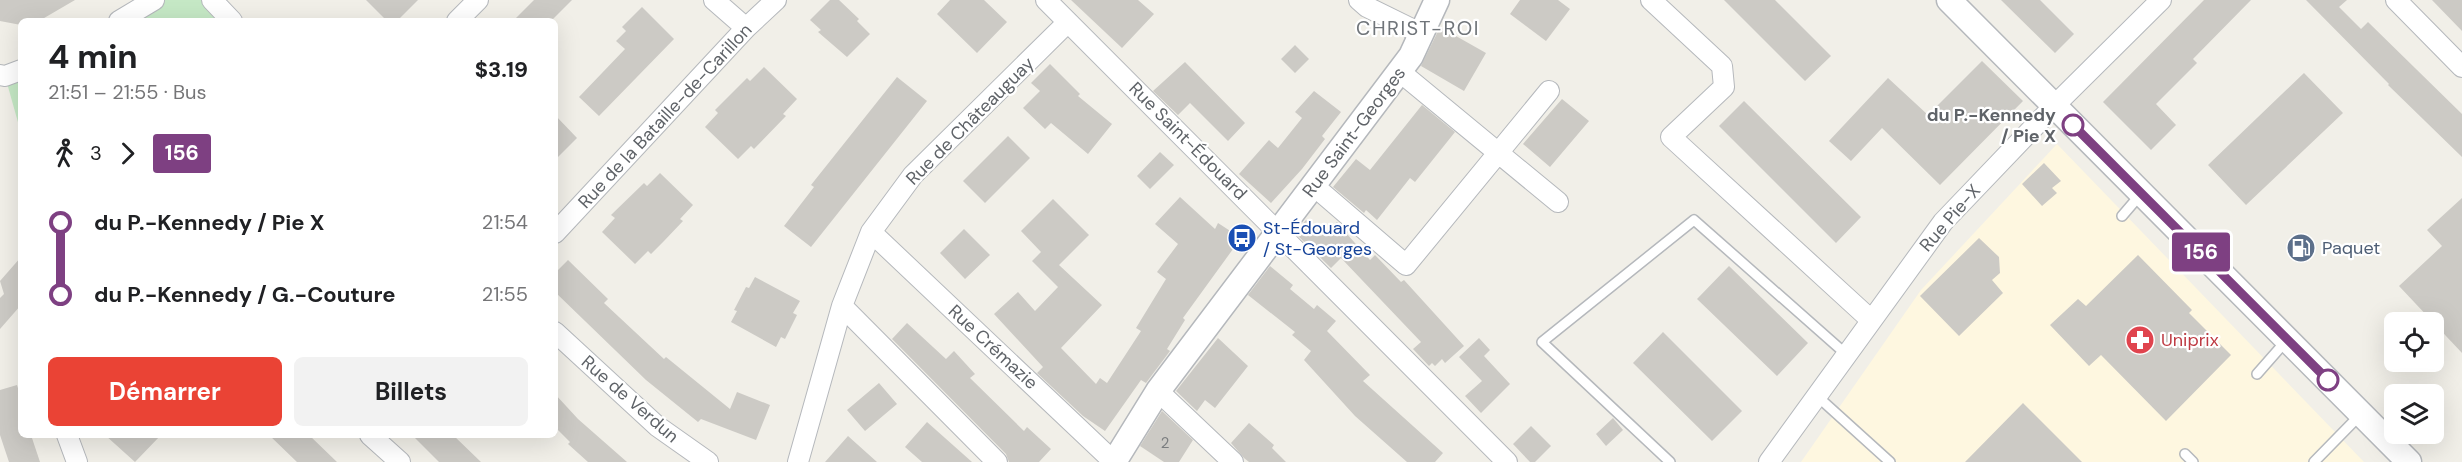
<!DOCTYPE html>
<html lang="fr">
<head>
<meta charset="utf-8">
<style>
	:root { --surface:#fff; --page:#f2f2f2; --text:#202124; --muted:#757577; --accent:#ea4335 }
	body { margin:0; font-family:"DM Sans",sans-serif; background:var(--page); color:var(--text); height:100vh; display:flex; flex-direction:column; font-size:22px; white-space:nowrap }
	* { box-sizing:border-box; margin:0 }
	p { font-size:20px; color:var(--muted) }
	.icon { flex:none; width:33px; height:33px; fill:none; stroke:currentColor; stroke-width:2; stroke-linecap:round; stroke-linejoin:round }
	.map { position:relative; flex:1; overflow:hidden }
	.panel { position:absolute; left:18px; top:18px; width:540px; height:420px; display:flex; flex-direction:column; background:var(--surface); border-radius:9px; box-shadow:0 6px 24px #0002 }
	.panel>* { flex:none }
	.badge { padding:0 12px; border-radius:4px; font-size:21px; line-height:39px }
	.buttons { position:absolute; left:2384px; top:312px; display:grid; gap:12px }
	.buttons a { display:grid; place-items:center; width:60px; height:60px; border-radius:9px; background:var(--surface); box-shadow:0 6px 24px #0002; font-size:30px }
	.map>.badge { position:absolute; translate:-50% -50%; box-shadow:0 0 0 3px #fff }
	.legs { display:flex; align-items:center; gap:9px; height:66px; padding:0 30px; font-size:20px }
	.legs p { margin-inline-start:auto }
	.overview { display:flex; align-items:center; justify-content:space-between; height:102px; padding:0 30px }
	h1 { font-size:33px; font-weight:700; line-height:45px }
	.action { display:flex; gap:12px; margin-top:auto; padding:12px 30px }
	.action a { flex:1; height:69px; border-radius:9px; background:var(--accent); color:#fff; font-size:24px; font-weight:700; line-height:69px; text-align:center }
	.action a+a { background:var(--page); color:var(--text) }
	ul { padding:0 30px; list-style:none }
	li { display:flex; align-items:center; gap:21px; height:72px; font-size:22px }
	li i { display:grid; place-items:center; width:9px; height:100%; margin:0 8px; background:currentColor }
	li i::after { content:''; width:15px; height:15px; margin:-8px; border:4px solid; border-radius:50%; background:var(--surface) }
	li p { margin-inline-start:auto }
	li:first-child i { background:linear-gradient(#0000 50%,currentColor 0) }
	li:last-child i { background:linear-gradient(currentColor 50%,#0000 0) }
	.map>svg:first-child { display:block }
	.commercial { fill:#fef7e0 }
	.green { fill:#c5e8c5 }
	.building { fill:#cccac5 }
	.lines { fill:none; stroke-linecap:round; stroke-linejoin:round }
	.service-casing { stroke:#b5b8bc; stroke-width:12 }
	.minor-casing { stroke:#b5b8bc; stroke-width:22 }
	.tertiary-casing { stroke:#b5b8bc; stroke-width:27 }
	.service { stroke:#fff; stroke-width:9 }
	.minor { stroke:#fff; stroke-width:20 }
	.tertiary { stroke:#fff; stroke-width:24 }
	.line-1-casing { stroke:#fff; stroke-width:14 }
	.line-1 { stroke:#7e4082; stroke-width:9 }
	.stop-1-dot { fill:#fff; stroke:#7e4082; stroke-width:3 }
	.labels { text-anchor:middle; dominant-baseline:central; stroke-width:4.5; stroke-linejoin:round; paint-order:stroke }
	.number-label { font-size:15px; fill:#7a7d7f }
	.stop-label { font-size:18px; font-weight:bold; fill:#5f6368; stroke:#fff; text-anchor:end }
	.street-label { font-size:18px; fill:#5f6368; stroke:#fff }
	.transit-label { font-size:18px; fill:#164399; stroke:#fff; text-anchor:start }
	.service-label { font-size:18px; fill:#4e5e75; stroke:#fff; text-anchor:start }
	.health-label { font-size:18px; fill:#be3a42; stroke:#fff; text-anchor:start }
	.neighbourhood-label { font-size:20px; letter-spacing:1.5px; fill:#70757a; stroke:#fff }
</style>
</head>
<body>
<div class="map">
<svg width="2462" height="462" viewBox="0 0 2462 462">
	<rect width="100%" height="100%" fill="#f1efe8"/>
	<!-- commercial -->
	<path class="commercial" d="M2057,144L2364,462H1801L1921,290Z"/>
	<!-- green -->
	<path class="green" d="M154,0H212L232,21H119Z
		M21,70V133L5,76Z"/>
	<!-- building -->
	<path class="building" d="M0,0H75L39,21H21V25L0,21Z
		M366,0H418L397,21H387Z
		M534,0H572L551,21H513Z
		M830,0H839L859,19L857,21L870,34L847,57L818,32L821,30L810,20Z
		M950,0H984L1007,22L977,53L937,14Z
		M1071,0H1138L1154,14L1122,48Z
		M1520,0H1558L1570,9L1546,41L1510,14Z
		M1724,0H1775L1831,56L1805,81Z
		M2001,0H2040L2074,34L2055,53Z
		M2204,0H2251L2193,59L2197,63L2156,104L2176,125L2151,150L2103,102Z
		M2306,0H2347L2339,7L2361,29L2368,22L2462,114V157L2388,85L2389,84Z
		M2432,0H2462V31Z
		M642,7L674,39L599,116L579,97L625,49L616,41L626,31L622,27Z
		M1440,27L1486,53L1464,91L1421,66Z
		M1295,45L1309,59L1295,73L1281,59Z
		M1982,61L2023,101L1940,185L1882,128L1851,161L1829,141L1888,78L1928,115Z
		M1185,62L1245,123L1228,141L1190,103L1178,115L1153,91Z
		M1050,64L1080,94L1078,96L1112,124L1088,154L1051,123L1045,129L1023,108L1040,91L1031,83Z
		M764,67L797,99L783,114L786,116L754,149L751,146L738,159L705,127L718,113L715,110L747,78L750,81Z
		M2304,73L2343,113L2246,205L2208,165Z
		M897,77L927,101L811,247L784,226L814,187L811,185Z
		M1314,91L1341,112L1322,136L1325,139L1302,169L1271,203L1239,174L1269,140L1278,148L1302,118L1295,112Z
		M1562,99L1589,121L1550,167L1523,144Z
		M1744,101L1861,217L1836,243L1719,126Z
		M1422,105L1455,132L1415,182L1410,178L1377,220L1366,210L1364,213L1333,187L1356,159L1370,170Z
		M555,115L577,138L555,160Z
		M1008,136L1030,158L985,203L963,181Z
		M1160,152L1174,165L1150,189L1137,176Z
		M2044,163L2061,181L2052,188L2057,193L2042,206L2022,184Z
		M660,173L693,205L680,219L683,221L664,241L651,254L648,251L635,264L602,232L615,218L611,215L644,183L647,186Z
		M1180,197L1215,229L1218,223L1241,238L1183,318L1185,320L1167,349L1170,351L1146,383L1141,380L1105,431L1083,416L1037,373L1043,367L994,314L1018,292L1035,311L1058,287L1032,261L1041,252L1021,231L1053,199L1089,235L1059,265L1102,305L1061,348L1096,384L1100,378L1107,383L1141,331L1136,328L1166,279L1157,272L1178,244L1155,224Z
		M2462,198V353L2399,286L2442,246L2427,230Z
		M1306,220L1321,236L1337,222L1349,232L1347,234L1370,260L1375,255L1401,282L1404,280L1464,346L1445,363L1442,359L1435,366L1432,363L1429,366L1413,349L1421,342L1341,258L1331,268L1295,233Z
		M964,229L990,255L965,279L940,253Z
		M1979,238L1999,257L2000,273L1992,280L2003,293L1959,336L1920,296Z
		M2138,255L2192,310L2189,313L2231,355L2166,421L2101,355L2089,366L2050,325L2078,299L2086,306Z
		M21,257V305L0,329V298L4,294L0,281Z
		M568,260L608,299L604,303L664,359L666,357L730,409L737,392L770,405L756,440L701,419L698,422L646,380L555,292V273Z
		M1270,266L1293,285L1290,289L1314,309L1317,305L1336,321L1327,331L1370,375L1363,381L1443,453L1435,462H1407L1355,416L1304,360L1311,351L1292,335L1295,332L1248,295Z
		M1729,266L1808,343L1777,376L1697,299Z
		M755,277L800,301L793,313L797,315L785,339L781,337L776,347L731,322L737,311L734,310L746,287L749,288Z
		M907,323L946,359L954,351L975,374L970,378L1024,431L1027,427L1051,449L1039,462H1009L1006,454L892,339Z
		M1663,332L1742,411L1712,441L1633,363Z
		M1218,338L1248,366L1215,408L1205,400L1197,411L1176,391Z
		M1479,338L1490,350L1484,356L1510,384L1481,413L1465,396L1482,381L1459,357Z
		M879,383L897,404L865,431L847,410Z
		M17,385L21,398V435H31L40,462H9L0,435V390Z
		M555,394L578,419L627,462H588L568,444L570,442L555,427Z
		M2023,403L2082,462H1965Z
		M1162,411L1193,440L1179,462H1164L1140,446Z
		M1613,418L1623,430L1606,446L1596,434Z
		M927,422L972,462H922L905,447Z
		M1249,423L1274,445L1272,448L1286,462H1249L1244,458L1231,443Z
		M1531,426L1551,446L1535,462H1530L1513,444Z
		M105,435H161L135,462Z
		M269,435H309L337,462H297Z
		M412,435H453L481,462H439Z
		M848,436L877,462H825Z"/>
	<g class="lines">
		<!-- service casing -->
		<g class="service-casing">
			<path id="service" d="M2122,216L2140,195
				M2257,374L2286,341
				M1817,396L1890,462
				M2185,454L2193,462
				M1670,462L1542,342L1694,220L1847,355
				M2314,462L2360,415"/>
		</g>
		<!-- minor casing -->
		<g class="minor-casing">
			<path id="minor" d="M212,0L232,21
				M714,0L746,28
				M1046,0L1507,462
				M1359,0L1367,7L1422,34
				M1651,0L1722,66L1724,87L1671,137L1871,320
				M2396,0L2462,67
				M119,21L154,0
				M457,21L478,0
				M1399,71L1558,202
				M0,75L5,76L21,70
				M1314,186L1406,265L1549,91
				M871,232L1114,462
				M555,233L746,28L776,0
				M842,306L997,462
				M555,332L657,426L708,462
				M1158,391L1233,462
				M67,435L77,462
				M370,435L400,462
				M798,462L842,306L871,232L913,175L1068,22
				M1769,462L1943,222L2054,106L2161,0"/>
		</g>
		<!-- tertiary casing -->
		<g class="tertiary-casing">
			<path id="tertiary" d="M1949,0L2409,462
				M1114,462L1158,391L1411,56L1437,0"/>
		</g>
		<!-- service -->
		<use href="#service" class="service"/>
		<!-- minor -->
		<use href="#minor" class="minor"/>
		<!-- tertiary -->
		<use href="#tertiary" class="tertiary"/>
	</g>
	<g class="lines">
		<!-- line-1 casing -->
		<g class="line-1-casing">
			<path id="line-1" d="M2073,125L2328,380"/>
		</g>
		<!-- line-1 -->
		<use href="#line-1" class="line-1"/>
	</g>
	<!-- icons -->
	<defs>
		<g id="bus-disc" transform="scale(1.5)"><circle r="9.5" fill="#1a4fb4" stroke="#fff"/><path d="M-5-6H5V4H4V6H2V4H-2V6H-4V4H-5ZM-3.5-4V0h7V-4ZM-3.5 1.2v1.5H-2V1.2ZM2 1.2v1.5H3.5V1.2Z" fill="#fff"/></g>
		<g id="fuel-disc" transform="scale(1.5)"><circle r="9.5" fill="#5c6f8a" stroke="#fff"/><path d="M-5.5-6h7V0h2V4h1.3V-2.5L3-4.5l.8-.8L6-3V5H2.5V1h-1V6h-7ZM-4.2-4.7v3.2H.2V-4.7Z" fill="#fff"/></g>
		<g id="pharmacy-disc" transform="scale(1.5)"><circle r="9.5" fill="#e0444e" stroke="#fff"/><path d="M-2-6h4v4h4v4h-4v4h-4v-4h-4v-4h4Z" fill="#fff"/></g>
	</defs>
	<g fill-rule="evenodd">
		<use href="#bus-disc" x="1242" y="238"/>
		<use href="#fuel-disc" x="2301" y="248"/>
		<use href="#pharmacy-disc" x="2140" y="340"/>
	</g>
	<!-- markers -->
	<g class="stop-1-dot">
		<circle cx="2073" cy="125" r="10"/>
		<circle cx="2328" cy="380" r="10"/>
	</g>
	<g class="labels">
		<!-- number labels -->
		<g class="number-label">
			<text x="1165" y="443">2</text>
		</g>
		<!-- stop labels -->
		<g class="stop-label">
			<text x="2056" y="115">du P.-Kennedy<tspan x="2056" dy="21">/ Pie X</tspan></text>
		</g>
		<!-- street labels -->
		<g class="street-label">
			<text transform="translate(665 116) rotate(-47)">Rue de la Bataille-de-Carillon</text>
			<text transform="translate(970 121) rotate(-45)">Rue de Châteauguay</text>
			<text transform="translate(1354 132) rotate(-53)">Rue Saint-Georges</text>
			<text transform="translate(1188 141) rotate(45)">Rue Saint-Édouard</text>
			<text transform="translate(1950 218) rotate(-49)">Rue Pie-X</text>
			<text transform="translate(993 347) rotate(43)">Rue Crémazie</text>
			<text transform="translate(630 399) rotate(41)">Rue de Verdun</text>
		</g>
		<!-- transit labels -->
		<g class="transit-label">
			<text x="1263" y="228">St-Édouard<tspan x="1263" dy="21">/ St-Georges</tspan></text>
		</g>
		<!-- service labels -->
		<g class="service-label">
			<text x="2322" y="248">Paquet</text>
		</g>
		<!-- health labels -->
		<g class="health-label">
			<text x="2161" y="340">Uniprix</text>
		</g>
		<!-- neighbourhood labels -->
		<g class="neighbourhood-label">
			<text x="1418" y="28">CHRIST-ROI</text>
		</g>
	</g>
</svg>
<div class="buttons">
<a><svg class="icon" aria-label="locate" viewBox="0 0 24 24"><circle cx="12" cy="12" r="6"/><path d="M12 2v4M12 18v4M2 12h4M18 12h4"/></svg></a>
<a><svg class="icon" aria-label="layers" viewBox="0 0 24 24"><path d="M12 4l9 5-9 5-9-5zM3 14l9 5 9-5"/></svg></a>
</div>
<b class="badge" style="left:2201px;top:252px;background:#7e4082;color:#fff">156</b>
<section class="panel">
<div class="overview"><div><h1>4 min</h1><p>21:51 – 21:55 · Bus</p></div><b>$3.19</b></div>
<div class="legs"><svg class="icon" aria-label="walk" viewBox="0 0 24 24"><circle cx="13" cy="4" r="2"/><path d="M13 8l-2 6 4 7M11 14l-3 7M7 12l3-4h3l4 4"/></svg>3<svg class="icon" aria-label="forward" viewBox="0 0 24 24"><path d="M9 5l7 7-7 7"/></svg><b class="badge" style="background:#7e4082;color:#fff">156</b></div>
<ul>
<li><i style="color:#7e4082"></i><b>du P.-Kennedy / Pie X</b><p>21:54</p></li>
<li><i style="color:#7e4082"></i><b>du P.-Kennedy / G.-Couture</b><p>21:55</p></li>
</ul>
<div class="action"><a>Démarrer</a><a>Billets</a></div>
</section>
</div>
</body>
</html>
